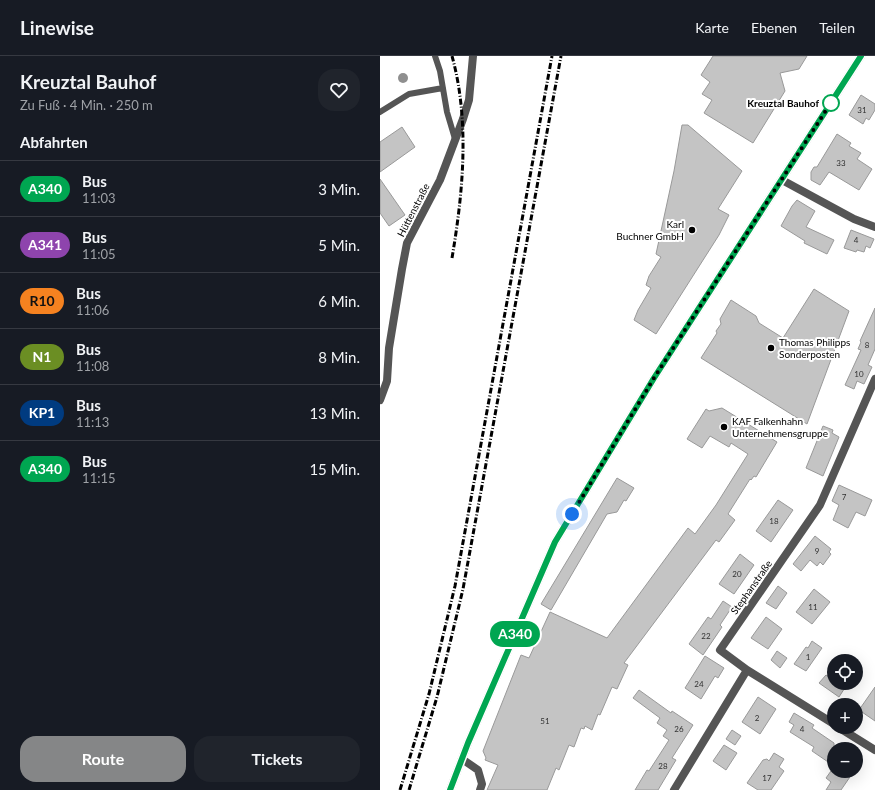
<!DOCTYPE html>
<html lang="de">
<head>
<meta charset="utf-8">
<style>
	:root { --surface:#171b24; --page:#20242c; --text:#f1f3f6; --muted:#9ea1a6; --line:#363941; --accent:#858687 }
	body { margin:0; font-family:Lato,sans-serif; background:var(--page); color:var(--text); height:100vh; display:flex; flex-direction:column; font-size:15px; white-space:nowrap }
	* { box-sizing:border-box; margin:0 }
	p { font-size:13px; color:var(--muted) }
	.icon { flex:none; width:22px; height:22px; fill:none; stroke:currentColor; stroke-width:2; stroke-linecap:round; stroke-linejoin:round }
	.map { position:relative; flex:1; overflow:hidden }
	.sheet { display:flex; flex-direction:column; background:var(--surface); width:380px }
	.sheet>* { flex:none }
	.badge { padding:0 8px; border-radius:13px; font-size:14px; line-height:26px }
	.buttons { position:absolute; left:447px; top:598px; display:grid; gap:8px }
	.buttons a { display:grid; place-items:center; width:36px; height:36px; border-radius:50%; background:var(--surface); box-shadow:0 4px 16px #0002; font-size:20px }
	.you { position:absolute; width:20px; height:20px; margin:-10px; border:3px solid #fff; border-radius:50%; background:#1a73e8; box-shadow:0 0 0 6px #1a73e833 }
	.map>.badge { position:absolute; translate:-50% -50%; box-shadow:0 0 0 2px #fff }
	h2 { padding:0 20px; font-size:15px; line-height:36px }
	.round { display:grid; place-items:center; flex:none; width:42px; height:42px; border-radius:16px; background:var(--page) }
	.overview { display:flex; align-items:center; justify-content:space-between; height:68px; padding:0 20px }
	h1 { font-size:19px; font-weight:700; line-height:30px }
	.action { display:flex; gap:8px; margin-top:auto; padding:8px 20px }
	.action a { flex:1; height:46px; border-radius:16px; background:var(--accent); color:#fff; font-size:16px; font-weight:700; line-height:46px; text-align:center }
	.action a+a { background:var(--page); color:var(--text) }
	ul { padding:0; list-style:none }
	li { display:flex; align-items:center; gap:12px; height:56px; padding:0 20px; border-top:1px solid var(--line) }
	li div { flex:1 }
	li b { display:block; font-size:15px }
	li em { font-style:normal }
	li .badge { min-width:44px; font-weight:700; text-align:center }
	header { display:flex; align-items:center; gap:24px; box-sizing:border-box; height:56px; padding:0 20px; background:var(--surface); border-bottom:1px solid var(--line) }
	header strong { font-size:19px }
	nav { display:flex; gap:22px; margin-inline-start:auto; font-size:14px }
	main { display:flex; flex:1; min-height:0 }
	.map>svg:first-child { display:block }
	.building { fill:#c4c4c4; stroke:#999 }
	.lines { fill:none; stroke-linecap:round; stroke-linejoin:round }
	.lane { stroke:#555; stroke-width:6 }
	.street { stroke:#555; stroke-width:8 }
	.secondary { stroke:#222; stroke-width:8 }
	.rail { stroke:#000; stroke-width:3; stroke-dasharray:6 2 1 2; stroke-linecap:butt }
	.tree { fill:#8f8f8f }
	.line-casing { stroke:#fff; stroke-width:9 }
	.line { stroke:#00a651; stroke-width:6 }
	.walk { stroke:#000; stroke-width:4; stroke-dasharray:0 7.2 }
	.stop-dot { fill:#fff; stroke:#00a651; stroke-width:2 }
	.poi-dot { fill:#000; stroke:#fff; stroke-width:1.5 }
	.labels { text-anchor:middle; dominant-baseline:central; stroke-width:4; stroke-linejoin:round; paint-order:stroke }
	.number-label { font-size:8px; fill:#313131 }
	.stop-label { font-size:10px; font-weight:bold; fill:#000; stroke:#fff; text-anchor:end }
	.street-label { font-size:10px; fill:#000; stroke:#fff }
	.poi-label { font-size:10px; fill:#000; stroke:#fff; text-anchor:start }
</style>
</head>
<body>
<header>
<strong>Linewise</strong>
<nav><a>Karte</a><a>Ebenen</a><a>Teilen</a></nav>
</header>
<main>
<section class="sheet">
<div class="overview"><div><h1>Kreuztal Bauhof</h1><p>Zu Fuß · 4 Min. · 250 m</p></div><a class="round"><svg class="icon" aria-label="heart" viewBox="0 0 24 24"><path d="M12 20l-8-8c-3-5 5-10 8-4 3-6 11-1 8 4z"/></svg></a></div>
<h2>Abfahrten</h2>
<ul>
<li><span class="badge" style="background:#00a651;color:#fff">A340</span><div><b>Bus</b><p>11:03</p></div><em>3 Min.</em></li>
<li><span class="badge" style="background:#8e44ad;color:#fff">A341</span><div><b>Bus</b><p>11:05</p></div><em>5 Min.</em></li>
<li><span class="badge" style="background:#f58220;color:#111">R10</span><div><b>Bus</b><p>11:06</p></div><em>6 Min.</em></li>
<li><span class="badge" style="background:#6b8e23;color:#fff">N1</span><div><b>Bus</b><p>11:08</p></div><em>8 Min.</em></li>
<li><span class="badge" style="background:#003b80;color:#fff">KP1</span><div><b>Bus</b><p>11:13</p></div><em>13 Min.</em></li>
<li><span class="badge" style="background:#00a651;color:#fff">A340</span><div><b>Bus</b><p>11:15</p></div><em>15 Min.</em></li>
</ul>
<div class="action"><a>Route</a><a>Tickets</a></div>
</section>
<div class="map">
<svg width="495" height="734" viewBox="0 0 495 734">
	<rect width="100%" height="100%" fill="#fff"/>
	<!-- building -->
	<path class="building" d="M333,0H427L419,13L400,17L405,35L373,87L324,57L332,44L322,38L330,26L321,19Z
		M481,39L495,48V54L489,64L486,62L483,68L469,59Z
		M302,69H308L362,115L338,153L349,159L339,179L276,278L254,264L258,254L271,232L266,229L269,220L281,201L276,198L294,115Z
		M22,71L35,91L0,116V86Z
		M457,78L471,87L469,90L481,97L477,103L492,113L479,134L449,116L440,129L431,124V116L434,111H437Z
		M0,123L25,159L9,170L0,157Z
		M417,144L435,155L426,171L454,184L447,198L424,187L425,185L401,170L412,150Z
		M471,174L494,183L490,192L486,190L484,196L477,194L476,196L464,192Z
		M434,233L469,255L427,368L321,302L337,277L336,275L341,268L340,263L351,244L376,260L379,267L403,282Z
		M495,252V293L488,309L492,311L484,328L477,325L474,333L465,329L481,294L478,293L481,286L480,285Z
		M342,352L397,386L376,421L374,420L371,424L370,423L348,458L355,464L339,486L336,484L244,607L248,609L237,633L232,631L220,659L218,658L212,674L205,670L204,673L201,672L194,691L189,689L179,714L176,712L167,734H107L118,709L105,704L106,702L103,695L141,599L149,602L170,556L227,582L308,472L315,478L336,449L368,398L351,387L349,391L330,380L322,392L307,383L326,353L329,355Z
		M443,370L453,374L452,377L459,381L443,420L426,412Z
		M237,422L254,432L246,445L244,444L237,456L227,458L171,554L161,548Z
		M459,429L492,444L485,460L476,456L468,472L453,464L459,449L452,445Z
		M398,444L413,454L391,486L376,475Z
		M435,480L451,493L449,496L451,498L443,509L440,506L437,510L430,504L421,515L413,508Z
		M360,498L374,509L354,538L339,528Z
		M398,530L407,537L396,553L386,547Z
		M434,533L450,546L432,568L416,556Z
		M343,545L352,551L340,569L342,571L323,599L309,588L328,561L331,563Z
		M386,561L402,573L388,593L371,582Z
		M432,585L442,592L426,615L414,608L426,591L428,592Z
		M397,595L407,602L400,612L391,604Z
		M325,600L344,612L338,622L335,620L321,643L305,632Z
		M446,619L454,624V627H468L459,641L439,627Z
		M495,631V665L479,654Z
		M259,634L291,657L292,655L313,669L292,702L296,704L278,734H255L267,714L269,715L289,684L283,680L287,674L277,667L280,662L253,642Z
		M378,641L396,653L380,678L362,666Z
		M414,657L434,669L432,672L454,687V710L432,695L434,691L410,676L414,669L409,666Z
		M352,674L361,680L355,689L346,683Z
		M344,689L357,697L346,714L333,705Z
		M394,697L404,703L399,711L404,715L391,734H378L367,727L383,704L387,703L389,705Z
		M451,715H474L461,734H446L451,726L446,722Z"/>
	<g class="lines">
		<!-- lane -->
		<path class="lane" d="M55,0L60,15L67,56L75,83
			M0,56L29,38L63,32"/>
		<!-- street -->
		<path class="street" d="M402,124L474,163L495,171
			M0,344L7,325L9,292L22,213L27,187L60,124L83,63L89,44L93,0
			M367,614L454,668
			M458,671L495,694
			M82,703L98,714L102,728L100,734
			M294,734L367,614L340,594L440,449L495,323"/>
		<!-- secondary -->
		<path class="secondary" d="M70,734L88,687L175,486L274,322L481,0"/>
		<!-- rail -->
		<path class="rail" d="M72,202C83,137 90,65 72,0
			M20,734L49,638L75,530L172,0
			M29,734L57,641L83,533L181,0"/>
	</g>
	<!-- trees -->
	<circle class="tree" cx="23" cy="22" r="5"/>
	<g class="lines">
		<!-- line casing -->
		<g class="line-casing">
			<path id="line" d="M70,734L88,687L175,486L274,322L481,0"/>
		</g>
		<!-- line -->
		<use href="#line" class="line"/>
		<!-- walk -->
		<path class="walk" d="M192,458L274,322L452,45L451,47"/>
	</g>
	<!-- markers -->
	<circle class="stop-dot" cx="451" cy="47" r="8"/>
	<g class="poi-dot">
		<circle cx="312" cy="174" r="4"/>
		<circle cx="391" cy="292" r="4"/>
		<circle cx="344" cy="371" r="4"/>
	</g>
	<g class="labels">
		<!-- number labels -->
		<g class="number-label">
			<text x="482" y="54">31</text>
			<text x="461" y="107">33</text>
			<text x="476" y="184">4</text>
			<text x="487" y="289">8</text>
			<text x="479" y="318">10</text>
			<text x="464" y="441">7</text>
			<text x="394" y="465">18</text>
			<text x="437" y="495">9</text>
			<text x="357" y="518">20</text>
			<text x="433" y="551">11</text>
			<text x="326" y="580">22</text>
			<text x="428" y="601">1</text>
			<text x="319" y="628">24</text>
			<text x="377" y="662">2</text>
			<text x="165" y="665">51</text>
			<text x="299" y="673">26</text>
			<text x="422" y="673">4</text>
			<text x="283" y="710">28</text>
			<text x="387" y="722">17</text>
		</g>
		<!-- stop labels -->
		<g class="stop-label">
			<text x="439" y="47">Kreuztal Bauhof</text>
		</g>
		<!-- street labels -->
		<g class="street-label">
			<text transform="translate(33 154) rotate(-63)">Hüttenstraße</text>
			<text transform="translate(371 531) rotate(-55)">Stephanstraße</text>
		</g>
		<!-- poi labels -->
		<g class="poi-label">
			<text x="304" y="168" text-anchor="end">Karl<tspan x="304" dy="12">Buchner GmbH</tspan></text>
			<text x="399" y="286">Thomas Philipps<tspan x="399" dy="12">Sonderposten</tspan></text>
			<text x="352" y="365">KAF Falkenhahn<tspan x="352" dy="12">Unternehmensgruppe</tspan></text>
		</g>
	</g>
</svg>
<div class="buttons">
<a><svg class="icon" aria-label="locate" viewBox="0 0 24 24"><circle cx="12" cy="12" r="6"/><path d="M12 2v4M12 18v4M2 12h4M18 12h4"/></svg></a>
<a>+</a>
<a>−</a>
</div>
<div class="you" style="left:192px;top:458px"></div>
<b class="badge" style="left:135px;top:578px;background:#00a651;color:#fff">A340</b>
</div>
</main>
</body>
</html>
